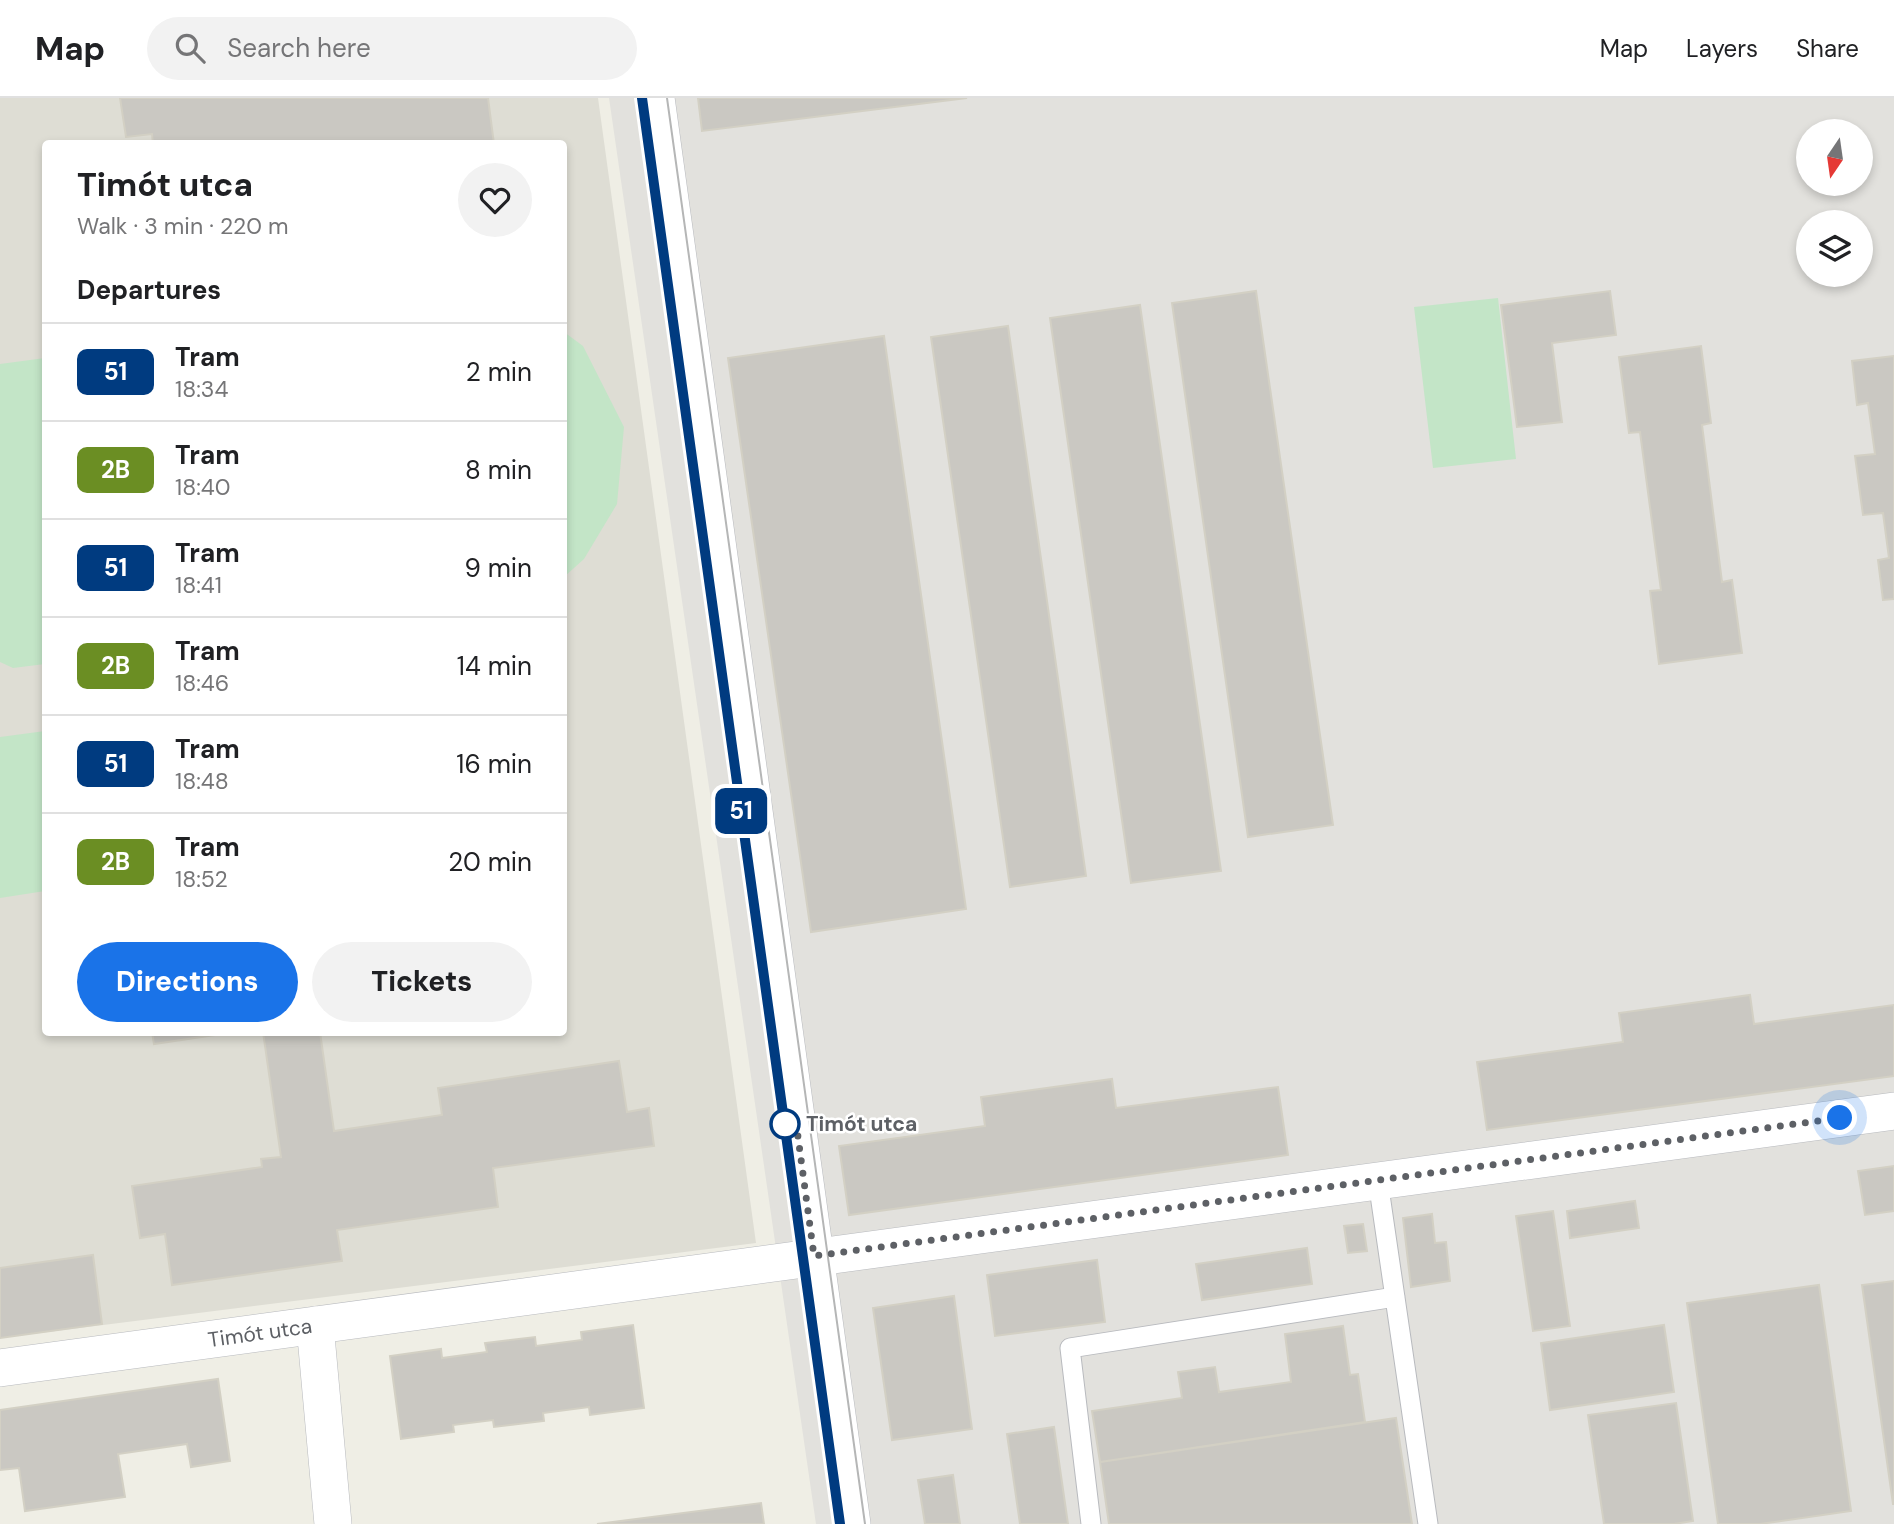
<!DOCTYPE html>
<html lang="en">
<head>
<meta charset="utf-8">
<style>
	:root { --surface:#fff; --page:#f2f2f2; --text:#202124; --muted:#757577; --line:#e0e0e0; --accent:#1a73e8 }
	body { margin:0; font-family:"DM Sans",sans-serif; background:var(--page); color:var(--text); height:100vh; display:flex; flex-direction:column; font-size:26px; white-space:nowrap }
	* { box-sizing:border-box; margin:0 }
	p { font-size:23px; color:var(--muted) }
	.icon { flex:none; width:38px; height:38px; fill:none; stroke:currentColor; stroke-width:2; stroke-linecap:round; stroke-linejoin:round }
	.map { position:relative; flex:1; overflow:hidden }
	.side { position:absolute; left:42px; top:42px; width:525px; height:896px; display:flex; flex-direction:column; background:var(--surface); border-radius:7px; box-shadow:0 4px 10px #0003 }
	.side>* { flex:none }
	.badge { padding:0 14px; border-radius:10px; font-size:24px; line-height:46px }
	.needle { width:46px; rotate:193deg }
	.buttons { position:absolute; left:1796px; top:21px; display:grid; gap:14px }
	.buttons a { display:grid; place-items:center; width:77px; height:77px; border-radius:50%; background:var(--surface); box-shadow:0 4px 10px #0003; font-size:35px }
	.you { position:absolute; width:35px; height:35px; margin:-18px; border:5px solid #fff; border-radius:50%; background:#1a73e8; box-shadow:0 0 0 10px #1a73e833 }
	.map>.badge { position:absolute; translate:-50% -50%; box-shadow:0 0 0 4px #fff }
	h2 { padding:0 35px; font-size:26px; line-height:63px }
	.round { display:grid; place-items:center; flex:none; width:74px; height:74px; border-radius:37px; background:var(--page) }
	.overview { display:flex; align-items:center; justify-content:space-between; height:119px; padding:0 35px }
	h1 { font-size:33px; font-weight:800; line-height:52px }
	.action { display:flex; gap:14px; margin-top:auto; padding:14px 35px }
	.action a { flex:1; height:80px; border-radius:42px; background:var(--accent); color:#fff; font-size:28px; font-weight:800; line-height:80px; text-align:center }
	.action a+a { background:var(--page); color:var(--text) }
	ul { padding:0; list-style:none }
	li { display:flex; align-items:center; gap:21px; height:98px; padding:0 35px; border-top:2px solid var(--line) }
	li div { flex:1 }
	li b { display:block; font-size:26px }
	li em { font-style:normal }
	li .badge { min-width:77px; font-weight:700; text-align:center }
	header { display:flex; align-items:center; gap:42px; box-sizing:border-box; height:98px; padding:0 35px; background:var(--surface); border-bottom:2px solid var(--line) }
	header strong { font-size:33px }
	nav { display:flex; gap:38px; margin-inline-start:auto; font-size:24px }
	.search { width:490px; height:63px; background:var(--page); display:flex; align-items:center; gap:18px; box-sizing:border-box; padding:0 24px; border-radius:38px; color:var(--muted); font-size:26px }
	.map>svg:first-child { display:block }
	.industrial { fill:#e2e1dd; fill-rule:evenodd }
	.education { fill:#deddd4; fill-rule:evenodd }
	.green { fill:#c3e5c7 }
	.building { fill:#cac8c2; stroke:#d3d0c4; stroke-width:2 }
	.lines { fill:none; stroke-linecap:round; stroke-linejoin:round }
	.service-casing { stroke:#b8babe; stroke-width:21 }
	.minor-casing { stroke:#b8babe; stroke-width:38 }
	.service { stroke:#fff; stroke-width:19 }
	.minor { stroke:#fff; stroke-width:37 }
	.tram { stroke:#b5b6b6; stroke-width:2 }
	.line-casing { stroke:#fff; stroke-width:16 }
	.line { stroke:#003b80; stroke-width:10 }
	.walk { stroke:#5d6065; stroke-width:7; stroke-dasharray:0 12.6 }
	.stop-dot { fill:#fff; stroke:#003b80; stroke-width:3.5 }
	.labels { text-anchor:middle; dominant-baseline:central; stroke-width:5; stroke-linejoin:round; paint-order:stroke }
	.stop-label { font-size:21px; font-weight:bold; fill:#5d6065; stroke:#fff; text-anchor:start }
	.street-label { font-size:21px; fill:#5d6065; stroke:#fff }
</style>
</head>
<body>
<header>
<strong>Map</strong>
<div class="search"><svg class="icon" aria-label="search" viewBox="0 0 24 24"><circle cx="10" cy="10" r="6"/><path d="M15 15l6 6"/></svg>Search here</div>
<nav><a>Map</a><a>Layers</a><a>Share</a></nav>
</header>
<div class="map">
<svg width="1894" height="1426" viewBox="0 0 1894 1426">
	<rect width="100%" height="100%" fill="#efeee5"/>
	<!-- industrial -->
	<path class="industrial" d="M609,0H1894V1426H816ZM1808,33H1860V86H1808ZM1808,124H1860V177H1808Z"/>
	<!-- education -->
	<path class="education" d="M0,0H598L756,1145L0,1240ZM46,46H564V934H46Z"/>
	<!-- green -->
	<path class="green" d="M1498,200L1516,361L1433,370L1414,209Z
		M564,234L583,248L624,329L617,406L584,461L564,479Z
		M45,260V566L13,570L0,564V266Z
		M45,633V793L0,800V639Z"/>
	<!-- building -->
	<path class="building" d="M120,0H488L494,46H153L152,36L126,39Z
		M698,0H967L702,33Z
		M1256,193L1333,727L1248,739L1172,205Z
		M1610,193L1616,237L1552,245L1562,324L1517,329L1501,207Z
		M1140,207L1221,773L1131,785L1050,220Z
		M1008,228L1086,778L1010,789L931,239Z
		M884,238L966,811L811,834L728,260Z
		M1701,248L1711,325L1702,327L1722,484L1732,482L1742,555L1659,566L1650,493L1661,492L1640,334L1629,335L1619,259Z
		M1894,258V501L1883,502L1878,462L1889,460L1883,415L1863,417L1855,358L1875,356L1868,305L1857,307L1852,263Z
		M1750,897L1754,926L1894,907V978L1487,1032L1477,964L1623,944L1619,915Z
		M152,934H235L154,946Z
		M263,934H320L334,1033L442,1017L438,990L619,963L627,1014L649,1010L654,1048L493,1070L498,1109L337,1132L342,1163L172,1187L165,1136L140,1140L132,1088L262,1069L261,1061L281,1059Z
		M1112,981L1116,1010L1278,989L1288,1057L849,1117L839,1048L985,1028L981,999Z
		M1894,1068V1113L1865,1117L1858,1073Z
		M1635,1103L1639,1130L1570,1140L1567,1113Z
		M1553,1113L1570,1228L1533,1233L1516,1118Z
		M1432,1116L1435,1145L1446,1144L1450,1183L1411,1189L1403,1120Z
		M1363,1126L1367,1153L1348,1155L1344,1128Z
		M1307,1150L1312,1186L1202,1202L1196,1166Z
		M93,1157L102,1226L0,1240V1170Z
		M1097,1162L1105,1224L995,1238L987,1177Z
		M1894,1183V1406H1893L1862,1187Z
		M1819,1187L1851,1413L1760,1426H1718L1687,1205Z
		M954,1198L972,1331L892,1342L873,1210Z
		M633,1227L644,1310L590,1317L589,1309L543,1315L544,1323L494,1329L493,1322L453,1327L454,1334L401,1341L390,1258L441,1251L442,1260L487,1254L485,1245L535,1239L536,1248L582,1242L581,1234Z
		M1664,1227L1674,1294L1550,1312L1541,1245Z
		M1343,1228L1350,1277L1358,1276L1365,1324L1100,1364L1092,1313L1182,1300L1178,1274L1215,1269L1219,1294L1291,1284L1285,1236Z
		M218,1281L230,1363L191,1369L187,1346L118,1356L125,1399L25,1413L19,1370L0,1372V1312Z
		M1676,1305L1693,1423L1674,1426H1604L1588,1317Z
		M1396,1320L1412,1426H1109L1100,1364Z
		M1054,1329L1068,1426H1020L1007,1336Z
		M953,1377L960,1426H925L918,1382Z
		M761,1405L764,1426H597Z"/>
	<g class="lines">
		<!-- service casing -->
		<g class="service-casing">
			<path id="service" d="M1378,1083L1428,1426
				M1091,1426L1070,1250L1395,1199"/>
		</g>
		<!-- minor casing -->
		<g class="minor-casing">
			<path id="minor" d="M656,0L852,1426
				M315,1227L333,1426
				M0,1270L1894,1013"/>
		</g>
		<!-- service -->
		<use href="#service" class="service"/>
		<!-- minor -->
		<use href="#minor" class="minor"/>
		<!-- tram -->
		<path class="tram" d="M642,0L840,1426
			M667,0L865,1426"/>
	</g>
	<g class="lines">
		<!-- line casing -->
		<g class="line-casing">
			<path id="line" d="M642,0L840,1426"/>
		</g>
		<!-- line -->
		<use href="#line" class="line"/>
		<!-- walk -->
		<path class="walk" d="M785,1026L796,1024L814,1158L1840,1020"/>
	</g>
	<!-- markers -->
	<circle class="stop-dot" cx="785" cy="1026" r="14"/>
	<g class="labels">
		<!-- stop labels -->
		<g class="stop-label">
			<text x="806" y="1026">Timót utca</text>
		</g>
		<!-- street labels -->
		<g class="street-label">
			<text transform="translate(260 1235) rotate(-8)">Timót utca</text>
		</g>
	</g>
</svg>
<div class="buttons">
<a><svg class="needle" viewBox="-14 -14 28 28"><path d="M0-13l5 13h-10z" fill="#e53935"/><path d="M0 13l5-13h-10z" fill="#757577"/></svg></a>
<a><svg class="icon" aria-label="layers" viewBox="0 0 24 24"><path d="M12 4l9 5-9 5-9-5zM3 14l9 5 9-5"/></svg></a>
</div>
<div class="you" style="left:1840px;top:1020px"></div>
<b class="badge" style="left:741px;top:713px;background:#003b80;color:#fff">51</b>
<section class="side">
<div class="overview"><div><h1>Timót utca</h1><p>Walk · 3 min · 220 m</p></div><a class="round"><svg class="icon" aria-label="heart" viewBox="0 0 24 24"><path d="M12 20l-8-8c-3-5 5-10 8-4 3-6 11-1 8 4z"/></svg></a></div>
<h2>Departures</h2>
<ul>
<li><span class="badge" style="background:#003b80;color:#fff">51</span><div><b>Tram</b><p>18:34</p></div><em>2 min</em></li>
<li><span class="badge" style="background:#6b8e23;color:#fff">2B</span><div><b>Tram</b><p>18:40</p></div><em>8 min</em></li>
<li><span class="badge" style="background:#003b80;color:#fff">51</span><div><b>Tram</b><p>18:41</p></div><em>9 min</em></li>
<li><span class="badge" style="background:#6b8e23;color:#fff">2B</span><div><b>Tram</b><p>18:46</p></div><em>14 min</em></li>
<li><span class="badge" style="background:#003b80;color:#fff">51</span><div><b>Tram</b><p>18:48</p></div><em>16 min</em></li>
<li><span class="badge" style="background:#6b8e23;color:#fff">2B</span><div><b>Tram</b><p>18:52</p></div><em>20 min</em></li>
</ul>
<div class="action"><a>Directions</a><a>Tickets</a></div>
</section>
</div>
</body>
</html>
